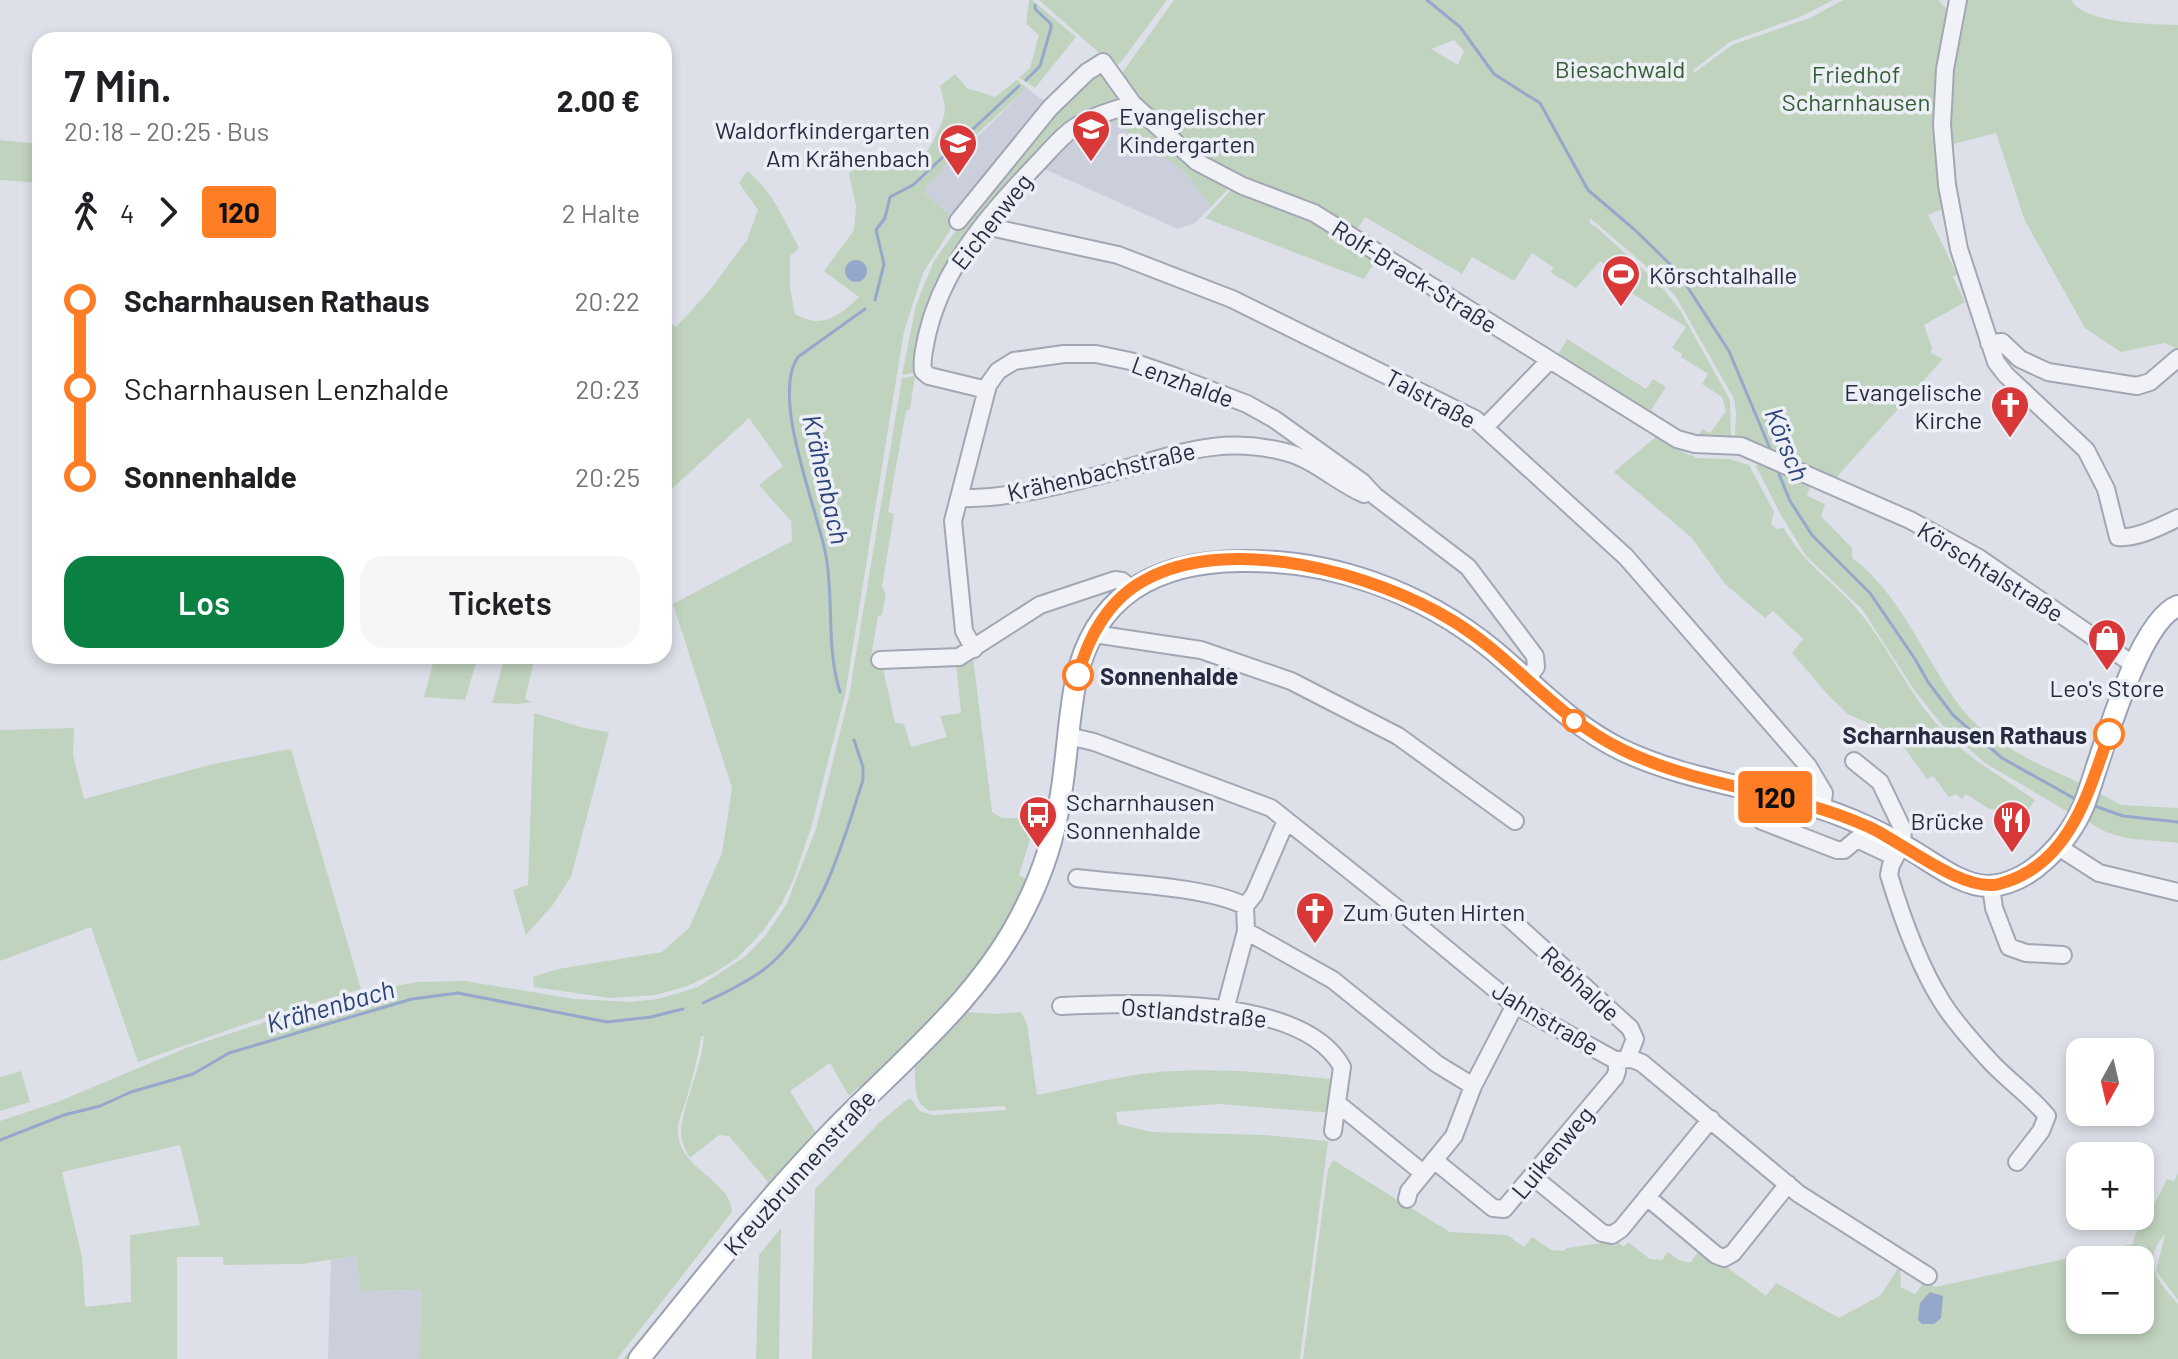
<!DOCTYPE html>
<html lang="de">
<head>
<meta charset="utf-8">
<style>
	:root { --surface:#fff; --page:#f6f6f6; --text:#202124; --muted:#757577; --accent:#0b8043 }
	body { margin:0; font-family:Barlow,sans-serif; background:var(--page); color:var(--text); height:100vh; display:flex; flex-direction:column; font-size:30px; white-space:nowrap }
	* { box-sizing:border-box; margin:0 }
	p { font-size:26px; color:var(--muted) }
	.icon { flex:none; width:44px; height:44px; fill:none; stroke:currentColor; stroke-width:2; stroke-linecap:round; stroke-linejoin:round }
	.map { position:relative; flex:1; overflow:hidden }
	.panel { position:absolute; left:32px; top:32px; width:640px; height:632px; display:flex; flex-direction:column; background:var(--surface); border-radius:24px; box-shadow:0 4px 12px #0003 }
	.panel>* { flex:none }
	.badge { padding:0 16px; border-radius:6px; font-size:28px; line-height:52px }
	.needle { width:52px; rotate:188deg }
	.controls { position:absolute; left:2066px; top:1038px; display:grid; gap:16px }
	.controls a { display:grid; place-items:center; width:88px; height:88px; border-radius:16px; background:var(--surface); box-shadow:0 4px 12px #0003; font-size:40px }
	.map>.badge { position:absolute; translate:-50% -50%; box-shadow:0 0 0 4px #fff }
	.legs { display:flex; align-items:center; gap:12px; height:88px; padding:0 32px; font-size:26px }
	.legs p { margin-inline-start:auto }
	.head { display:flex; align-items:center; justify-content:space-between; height:136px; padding:0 32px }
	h1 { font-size:44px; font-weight:600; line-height:60px }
	.cta { display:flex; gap:16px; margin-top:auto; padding:16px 32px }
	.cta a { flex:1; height:92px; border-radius:24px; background:var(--accent); color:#fff; font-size:32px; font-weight:600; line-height:92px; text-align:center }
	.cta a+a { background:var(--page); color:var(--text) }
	ul { padding:0 32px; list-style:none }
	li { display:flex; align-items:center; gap:28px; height:88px; font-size:30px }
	li i { display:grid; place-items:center; width:12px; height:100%; margin:0 10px; background:currentColor }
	li i::after { content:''; width:20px; height:20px; margin:-10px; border:6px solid; border-radius:50%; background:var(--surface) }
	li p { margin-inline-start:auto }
	li:first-child i { background:linear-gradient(#0000 50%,currentColor 0) }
	li:last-child i { background:linear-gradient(currentColor 50%,#0000 0) }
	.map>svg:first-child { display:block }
	.built { fill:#cbcfdb }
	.green { fill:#c0d3be; fill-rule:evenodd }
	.water { fill:#95a8cc }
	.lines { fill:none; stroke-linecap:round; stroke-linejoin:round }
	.stream { stroke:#95a8cc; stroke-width:3 }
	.minor-casing { stroke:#a3a6b3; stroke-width:20 }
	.major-casing { stroke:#9ca2b5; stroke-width:24 }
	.minor { stroke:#f1f2f7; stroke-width:16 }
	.major { stroke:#fff; stroke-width:20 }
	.line-1-casing { stroke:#fff; stroke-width:18 }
	.line-1 { stroke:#ff7d24; stroke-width:12 }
	.stop-1-dot { fill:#fff; stroke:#ff7d24; stroke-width:4 }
	.labels { text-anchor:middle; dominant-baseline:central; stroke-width:7; stroke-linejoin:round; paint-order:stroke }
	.park-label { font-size:24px; fill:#345d32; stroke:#edeff6 }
	.poi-label { font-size:24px; fill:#262b40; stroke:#edeff6; text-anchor:start }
	.street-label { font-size:24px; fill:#262b40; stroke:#edeff6 }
	.stop-label { font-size:24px; font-weight:bold; fill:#262b40; stroke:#edeff6; text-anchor:start }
	.water-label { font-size:26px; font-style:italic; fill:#2d4377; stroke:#edeff6 }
</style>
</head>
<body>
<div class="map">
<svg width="2178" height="1359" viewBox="0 0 2178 1359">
	<rect width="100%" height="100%" fill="#dee0e9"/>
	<!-- built -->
	<path class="built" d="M1027,88L1048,104L954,219L924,192L928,184L966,143L978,136Z
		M1111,121L1185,172L1211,207L1195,223L1178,229L1040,167L1078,131L1083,133Z
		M356,1256L361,1291L422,1290L419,1359H328L331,1260Z"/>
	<!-- green -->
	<path class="green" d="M1029,0H1032L1076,37L1035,88L1019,78L1030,68L1039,35L1026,24Z
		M1039,0H1167L1121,62L1114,66Z
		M1174,0H1833L1802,16L1730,42L1693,70L1694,73L1732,45L1812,17L1843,0H1938L1949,11L1940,184L1942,209L1928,215L1957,274L1953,277L1965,302L1924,325L1932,348L1931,353L1943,359L1834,480L1750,441L1735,437L1736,413L1734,399L1676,297L1654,273L1590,218V224L1595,226L1660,285L1680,310L1730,400L1731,436H1699L1702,429L1710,433L1726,411L1722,397L1702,384L1708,374L1681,357L1682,354L1672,348L1686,327L1625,289L1630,280L1600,261L1576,288L1550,272L1554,268L1532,253L1514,281L1472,257L1462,274L1365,217L1356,231L1224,173L1156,121L1121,78L1122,73ZM1454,40L1464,51L1458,65L1431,49Z
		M1965,0H2071C2084,24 2152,24 2178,25V349L2164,343L2121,352L2085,328L2025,221L1996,133L1949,145V92Z
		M1104,72L1123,99L1083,118L959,251L917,372L902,375L916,305L934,261L972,208L1090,75Z
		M955,74L967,88L995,97L1017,80L1027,88L949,160L936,178L928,184L924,192L956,221L923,273L904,331L845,695L811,828L794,878L782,903L763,931L737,958L711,975L687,986L656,995L610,998L534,987L533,977L558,969L662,952L689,928L722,853L732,788L673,604L792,541L791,521L759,485L783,466L749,418L664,496V324L666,321L676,327L710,290L747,240L758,210L739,183L747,171C773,191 784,220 799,248L790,256V288L795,314C822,330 839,316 859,297L824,271L854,230L856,206L849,174L855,166C896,168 916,179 936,135C947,111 947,112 940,86Z
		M1128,110L1230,187L1211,207L1185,172L1111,121V115Z
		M0,140L40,144V183L0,180Z
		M1233,188L1258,196L1332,230C1331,244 1340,248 1353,244L1375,262L1364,279L1205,218Z
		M1567,339L1646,389L1653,379L1666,387L1651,410L1658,416L1654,417L1560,356L1559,353Z
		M915,376L910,409L906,411L888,512L894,514L882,586L886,594L882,615L878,616L870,663L882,664L895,723L904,724L911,747L947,737L940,716L961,713L956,662L973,657L992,812L1002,818L1050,819L1042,839L1031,836L1019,875L1027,879L1031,869L1036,871L1030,884L972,980L863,1091L858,1087L849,1096L830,1063L790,1091L818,1136L749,1209L768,1182L729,1136L719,1135L690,1158C685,1150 680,1138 681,1128C685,1099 701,1069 704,1036L701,1037C698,1057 693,1077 687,1097C684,1108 677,1121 678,1133C680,1170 732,1181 732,1212L617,1359H419L422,1290L361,1291L356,1256L302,1264L223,1265V1257H177V1359H0V1121L60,1101L186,1048L296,1012L378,989L418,982L465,981L574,999L631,1002L658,999L698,987L746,956L766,935L786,905L816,829L849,696L902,378ZM180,1145L200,1225L130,1235L131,1302L85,1307L82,1257L62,1172Z
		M1658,435L1686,454L1694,456L1695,458L1729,459L1749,465L1774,512L1771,524L1777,529L1784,528C1806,568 1835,581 1861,614C1891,651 1909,695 1942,730C1968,759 2003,778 2035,800L2022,820L2002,803L1994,810L1988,808L1966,794L1962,799L1956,794L1949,797L1933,776L1927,779L1896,736L1848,714L1829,696L1792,653L1803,639L1773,611L1765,618L1725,584L1692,538L1614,472Z
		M1758,463L1810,487L1807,496L1825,504L1821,516L1852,548V558C1899,591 1925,659 1959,705C1987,743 2041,765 2082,784L2070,813L1985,763L1943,726L1914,690L1862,609L1806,556L1781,515L1756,466Z
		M435,656H478L465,700L424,697Z
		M505,656H535L525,699L532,702L518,704L492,703Z
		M534,713L584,728L609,732L571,877L552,906L526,935L513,890L528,885Z
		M74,728L73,755L84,799L213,764L291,749L361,989L257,1020L138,1062L91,927L0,961V730Z
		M2099,793L2121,805L2178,808V843C2146,839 2114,842 2088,821Z
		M968,1012L995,1014L1021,1012L1027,1024L1037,1095C1077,1087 1118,1076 1158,1072C1218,1067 1277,1073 1337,1080L1331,1113L1219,1104L1116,1112L1118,1124L1152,1132L1264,1135L1328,1141L1300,1359H812L815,1189L880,1122L908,1099H911L920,1111L933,1115L1006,1110L1005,1106L930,1111C913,1103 915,1083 915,1067Z
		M21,1071L30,1102L0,1111V1077Z
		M1333,1160L1450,1232L1507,1235L1524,1247L1532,1237L1551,1250L1563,1251L1567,1248L1601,1243L1603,1240L1614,1246L1617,1242L1624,1247L1628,1242L1650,1259L1662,1260L1668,1252L1679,1260L1690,1263L1701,1248L1766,1296L1776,1283L1839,1318L1881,1295L1900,1265L1901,1287L1915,1294L1925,1281L1935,1287L2133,1244C2134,1228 2161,1199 2166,1179L2174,1181L2178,1173V1300L2156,1271L2165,1234C2141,1262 2157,1281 2178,1304V1359H1303L1328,1169ZM2080,1260H2140V1320H2080Z
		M739,1217L743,1218L631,1359H623Z
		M781,1228L779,1359H756L759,1255Z"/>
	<!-- water -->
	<path class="water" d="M845 271a11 11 0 1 1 22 0a11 11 0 1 1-22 0Z
		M1930,1292L1943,1296L1941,1318L1934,1324H1922L1918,1320L1920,1303Z"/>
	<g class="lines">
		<!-- stream -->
		<path class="stream" d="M1427,0L1460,27L1494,74L1540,103L1588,190L1635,230L1677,271L1729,351L1771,451
			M1026,80L1040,66L1051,28V24L1035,9V5
			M875,300L884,264L876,230L885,218L890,197L913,185L1019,86
			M1777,469L1790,501L1812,535L1870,593L1915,659L1928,682L1953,715L2002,758L2077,800
			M840,692C826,648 834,601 826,556C818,510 770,397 798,357L865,309
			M2092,805L2123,816L2178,822
			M703,1003C723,994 757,977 773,962C824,914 842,845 863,780V767L854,740
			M0,1140L64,1115L100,1106L131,1092L193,1074L229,1053L412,999L458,993L607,1022L651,1017L683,1009"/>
		<!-- minor casing -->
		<g class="minor-casing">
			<path id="minor" d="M1958,0L1945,69L1942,125L1947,185L1959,249L1996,362L2006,375L2086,450L2106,489L2118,537C2137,539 2161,526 2178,518
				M958,221L1050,108L1087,72L1103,62L1133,104L1197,162L1243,186L1314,213L1677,439L1695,444L1741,446L1910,520L1979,558L2134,665
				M985,222L999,229L1118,255L1232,299L1475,419L1626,557L1808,766L1824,793L1822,809
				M1989,343L2002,342L2020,359L2048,372L2137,386L2150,382L2178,358
				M987,390L929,376L923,371C921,359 925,347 927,335C943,267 988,215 1035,166C1048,153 1060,137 1075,127C1092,116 1114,110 1133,104
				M1485,427L1549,361
				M959,498C1010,500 1078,481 1127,468C1186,451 1227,436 1289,453C1316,461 1338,483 1364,494
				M1094,634L1201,650L1291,681L1398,736L1515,821
				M974,649L964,631L953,521L988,385L998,371L1014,361L1064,354H1096L1130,361L1174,376L1247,404L1274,419L1362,482L1375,496L1468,567L1535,656L1536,667L1526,680
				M880,660L959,657L1040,605L1115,580L1122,581L1132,589
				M1068,736L1094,742L1271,808L1403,913L1512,1003L1615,1060L1632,1059L1642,1063L1799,1194L1928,1276
				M1854,761L1880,782L1903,830L1902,844L1891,865L1889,875C1902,918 1918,964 1942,1002C1955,1023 1972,1041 1989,1060C2007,1080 2030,1095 2047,1116L2041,1131L2017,1162
				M1762,793L1757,815L1762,821L1837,850H1844L1857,839L1895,857
				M2057,846L2099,873L2178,892
				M1077,878C1122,884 1207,886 1245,906
				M1991,886L1994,908L2009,947L2026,953L2063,955
				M1507,916L1630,1028L1635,1039L1627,1059
				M1246,931L1333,980L1437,1064L1473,1086
				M1061,1006C1133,1003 1303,994 1342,1067L1333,1131
				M1225,1010L1246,931L1245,906L1254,895L1286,821
				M1337,1103L1423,1173
				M1434,1160L1493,1208L1504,1209L1615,1077L1617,1071V1061
				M1532,1176L1602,1233L1612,1235L1621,1229L1711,1119
				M1647,1197L1716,1255L1724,1258L1733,1253L1788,1184
				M1407,1199L1409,1191L1454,1136L1473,1086L1515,1005"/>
		</g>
		<!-- major casing -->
		<g class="major-casing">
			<path id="major" d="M639,1359C701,1283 761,1205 829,1135C898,1063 982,998 1026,906C1043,872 1054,838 1060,800C1067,761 1068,720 1076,680C1095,594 1157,562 1240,561C1332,559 1422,592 1493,650C1535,685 1570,724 1620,749C1694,785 1777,788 1852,820C1871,828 1889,837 1906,847C1930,860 1960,886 1988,886C2031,885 2069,840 2084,805C2100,762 2137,621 2178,606"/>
		</g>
		<!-- minor -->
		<use href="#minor" class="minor"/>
		<!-- major -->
		<use href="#major" class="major"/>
	</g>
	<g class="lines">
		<!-- line-1 casing -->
		<g class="line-1-casing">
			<path id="line-1" d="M1078,675C1088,637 1109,599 1145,580C1231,533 1374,573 1453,621C1515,659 1555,717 1623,750C1701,788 1790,791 1869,827C1902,842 1963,893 1999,884C2069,866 2088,794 2109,734"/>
		</g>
		<!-- line-1 -->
		<use href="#line-1" class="line-1"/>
	</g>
	<!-- icons -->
	<defs>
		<g id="school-pin" transform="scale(2)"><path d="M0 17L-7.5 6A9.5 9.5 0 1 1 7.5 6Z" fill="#d83838" stroke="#edeff6"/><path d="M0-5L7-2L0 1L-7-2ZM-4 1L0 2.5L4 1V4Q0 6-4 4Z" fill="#fff"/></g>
		<g id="stadium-pin" transform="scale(2)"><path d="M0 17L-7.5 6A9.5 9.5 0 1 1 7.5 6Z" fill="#d83838" stroke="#edeff6"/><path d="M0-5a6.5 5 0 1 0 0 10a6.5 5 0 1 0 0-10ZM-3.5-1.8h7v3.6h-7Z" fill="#fff"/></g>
		<g id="church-pin" transform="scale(2)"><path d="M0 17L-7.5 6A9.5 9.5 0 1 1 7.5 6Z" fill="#d83838" stroke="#edeff6"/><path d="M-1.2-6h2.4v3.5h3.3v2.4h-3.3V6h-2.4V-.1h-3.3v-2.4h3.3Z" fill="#fff"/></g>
		<g id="shop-pin" transform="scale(2)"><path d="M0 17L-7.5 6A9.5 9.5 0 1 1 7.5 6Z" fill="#d83838" stroke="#edeff6"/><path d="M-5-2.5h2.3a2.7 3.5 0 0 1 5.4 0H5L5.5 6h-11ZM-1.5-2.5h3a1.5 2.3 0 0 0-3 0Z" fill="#fff"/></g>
		<g id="bus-pin" transform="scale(2)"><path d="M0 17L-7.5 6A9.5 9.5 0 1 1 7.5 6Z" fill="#d83838" stroke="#edeff6"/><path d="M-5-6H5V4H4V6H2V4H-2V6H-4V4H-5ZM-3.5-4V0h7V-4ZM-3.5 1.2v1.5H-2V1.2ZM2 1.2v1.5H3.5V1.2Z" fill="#fff"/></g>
		<g id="restaurant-pin" transform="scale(2)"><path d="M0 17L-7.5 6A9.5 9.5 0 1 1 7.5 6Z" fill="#d83838" stroke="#edeff6"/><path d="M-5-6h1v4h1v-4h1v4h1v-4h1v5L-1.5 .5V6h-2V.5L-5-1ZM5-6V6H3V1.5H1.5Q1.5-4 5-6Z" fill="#fff"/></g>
	</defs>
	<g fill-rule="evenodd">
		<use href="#school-pin" x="1091" y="129"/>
		<use href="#school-pin" x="958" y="143"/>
		<use href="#stadium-pin" x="1621" y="274"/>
		<use href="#church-pin" x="2010" y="405"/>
		<use href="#shop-pin" x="2107" y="638"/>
		<use href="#bus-pin" x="1038" y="815"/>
		<use href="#restaurant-pin" x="2012" y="820"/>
		<use href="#church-pin" x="1315" y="911"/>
	</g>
	<!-- markers -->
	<g class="stop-1-dot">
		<circle cx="1078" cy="675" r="14"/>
		<circle cx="1574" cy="721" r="10"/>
		<circle cx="2109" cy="734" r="14"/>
	</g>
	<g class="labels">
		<!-- park labels -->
		<g class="park-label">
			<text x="1620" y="68">Biesachwald</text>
			<text x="1856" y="73">Friedhof<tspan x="1856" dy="28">Scharnhausen</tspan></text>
		</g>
		<!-- poi labels -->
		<g class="poi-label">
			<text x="1119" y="115">Evangelischer<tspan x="1119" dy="28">Kindergarten</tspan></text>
			<text x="930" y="129" text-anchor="end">Waldorfkindergarten<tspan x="930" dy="28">Am Krähenbach</tspan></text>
			<text x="1649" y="274">Körschtalhalle</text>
			<text x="1982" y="391" text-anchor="end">Evangelische<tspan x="1982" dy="28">Kirche</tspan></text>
			<text x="2107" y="687" text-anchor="middle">Leo's Store</text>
			<text x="1066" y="801">Scharnhausen<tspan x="1066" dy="28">Sonnenhalde</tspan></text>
			<text x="1984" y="820" text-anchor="end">Brücke</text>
			<text x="1343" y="911">Zum Guten Hirten</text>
		</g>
		<!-- street labels -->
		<g class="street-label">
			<text transform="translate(991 221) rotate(-52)">Eichenweg</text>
			<text transform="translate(1415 276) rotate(32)">Rolf-Brack-Straße</text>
			<text transform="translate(1183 381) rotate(20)">Lenzhalde</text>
			<text transform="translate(1431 398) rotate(28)">Talstraße</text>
			<text transform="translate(1101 471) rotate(-13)">Krähenbachstraße</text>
			<text transform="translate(1991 571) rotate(32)">Körschtalstraße</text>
			<text transform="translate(1581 983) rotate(43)">Rebhalde</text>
			<text transform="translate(1194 1012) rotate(5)">Ostlandstraße</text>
			<text transform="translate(1546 1018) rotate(31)">Jahnstraße</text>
			<text transform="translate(1552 1152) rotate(-50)">Luikenweg</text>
			<text transform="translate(799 1172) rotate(-48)">Kreuzbrunnenstraße</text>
		</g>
		<!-- stop labels -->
		<g class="stop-label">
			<text x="1100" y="675">Sonnenhalde</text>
			<text x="2087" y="734" text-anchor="end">Scharnhausen Rathaus</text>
		</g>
		<!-- water labels -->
		<g class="water-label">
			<text transform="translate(1788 444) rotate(68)">Körsch</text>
			<text transform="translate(827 479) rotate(77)">Krähenbach</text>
			<text transform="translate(330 1005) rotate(-16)">Krähenbach</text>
		</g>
	</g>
</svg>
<div class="controls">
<a><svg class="needle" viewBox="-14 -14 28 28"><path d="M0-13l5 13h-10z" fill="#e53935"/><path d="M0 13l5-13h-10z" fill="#757577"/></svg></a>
<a>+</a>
<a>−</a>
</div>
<b class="badge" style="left:1775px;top:797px;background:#ff7d24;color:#111">120</b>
<section class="panel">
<div class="head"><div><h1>7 Min.</h1><p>20:18 – 20:25 · Bus</p></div><b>2.00 €</b></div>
<div class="legs"><svg class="icon" aria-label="walk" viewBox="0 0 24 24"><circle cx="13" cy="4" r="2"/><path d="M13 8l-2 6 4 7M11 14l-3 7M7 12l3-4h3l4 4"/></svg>4<svg class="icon" aria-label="forward" viewBox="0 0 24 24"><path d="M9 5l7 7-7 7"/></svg><b class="badge" style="background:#ff7d24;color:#111">120</b><p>2 Halte</p></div>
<ul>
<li><i style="color:#ff7d24"></i><b>Scharnhausen Rathaus</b><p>20:22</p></li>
<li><i style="color:#ff7d24"></i><span>Scharnhausen Lenzhalde</span><p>20:23</p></li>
<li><i style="color:#ff7d24"></i><b>Sonnenhalde</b><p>20:25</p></li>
</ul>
<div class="cta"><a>Los</a><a>Tickets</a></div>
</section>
</div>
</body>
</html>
